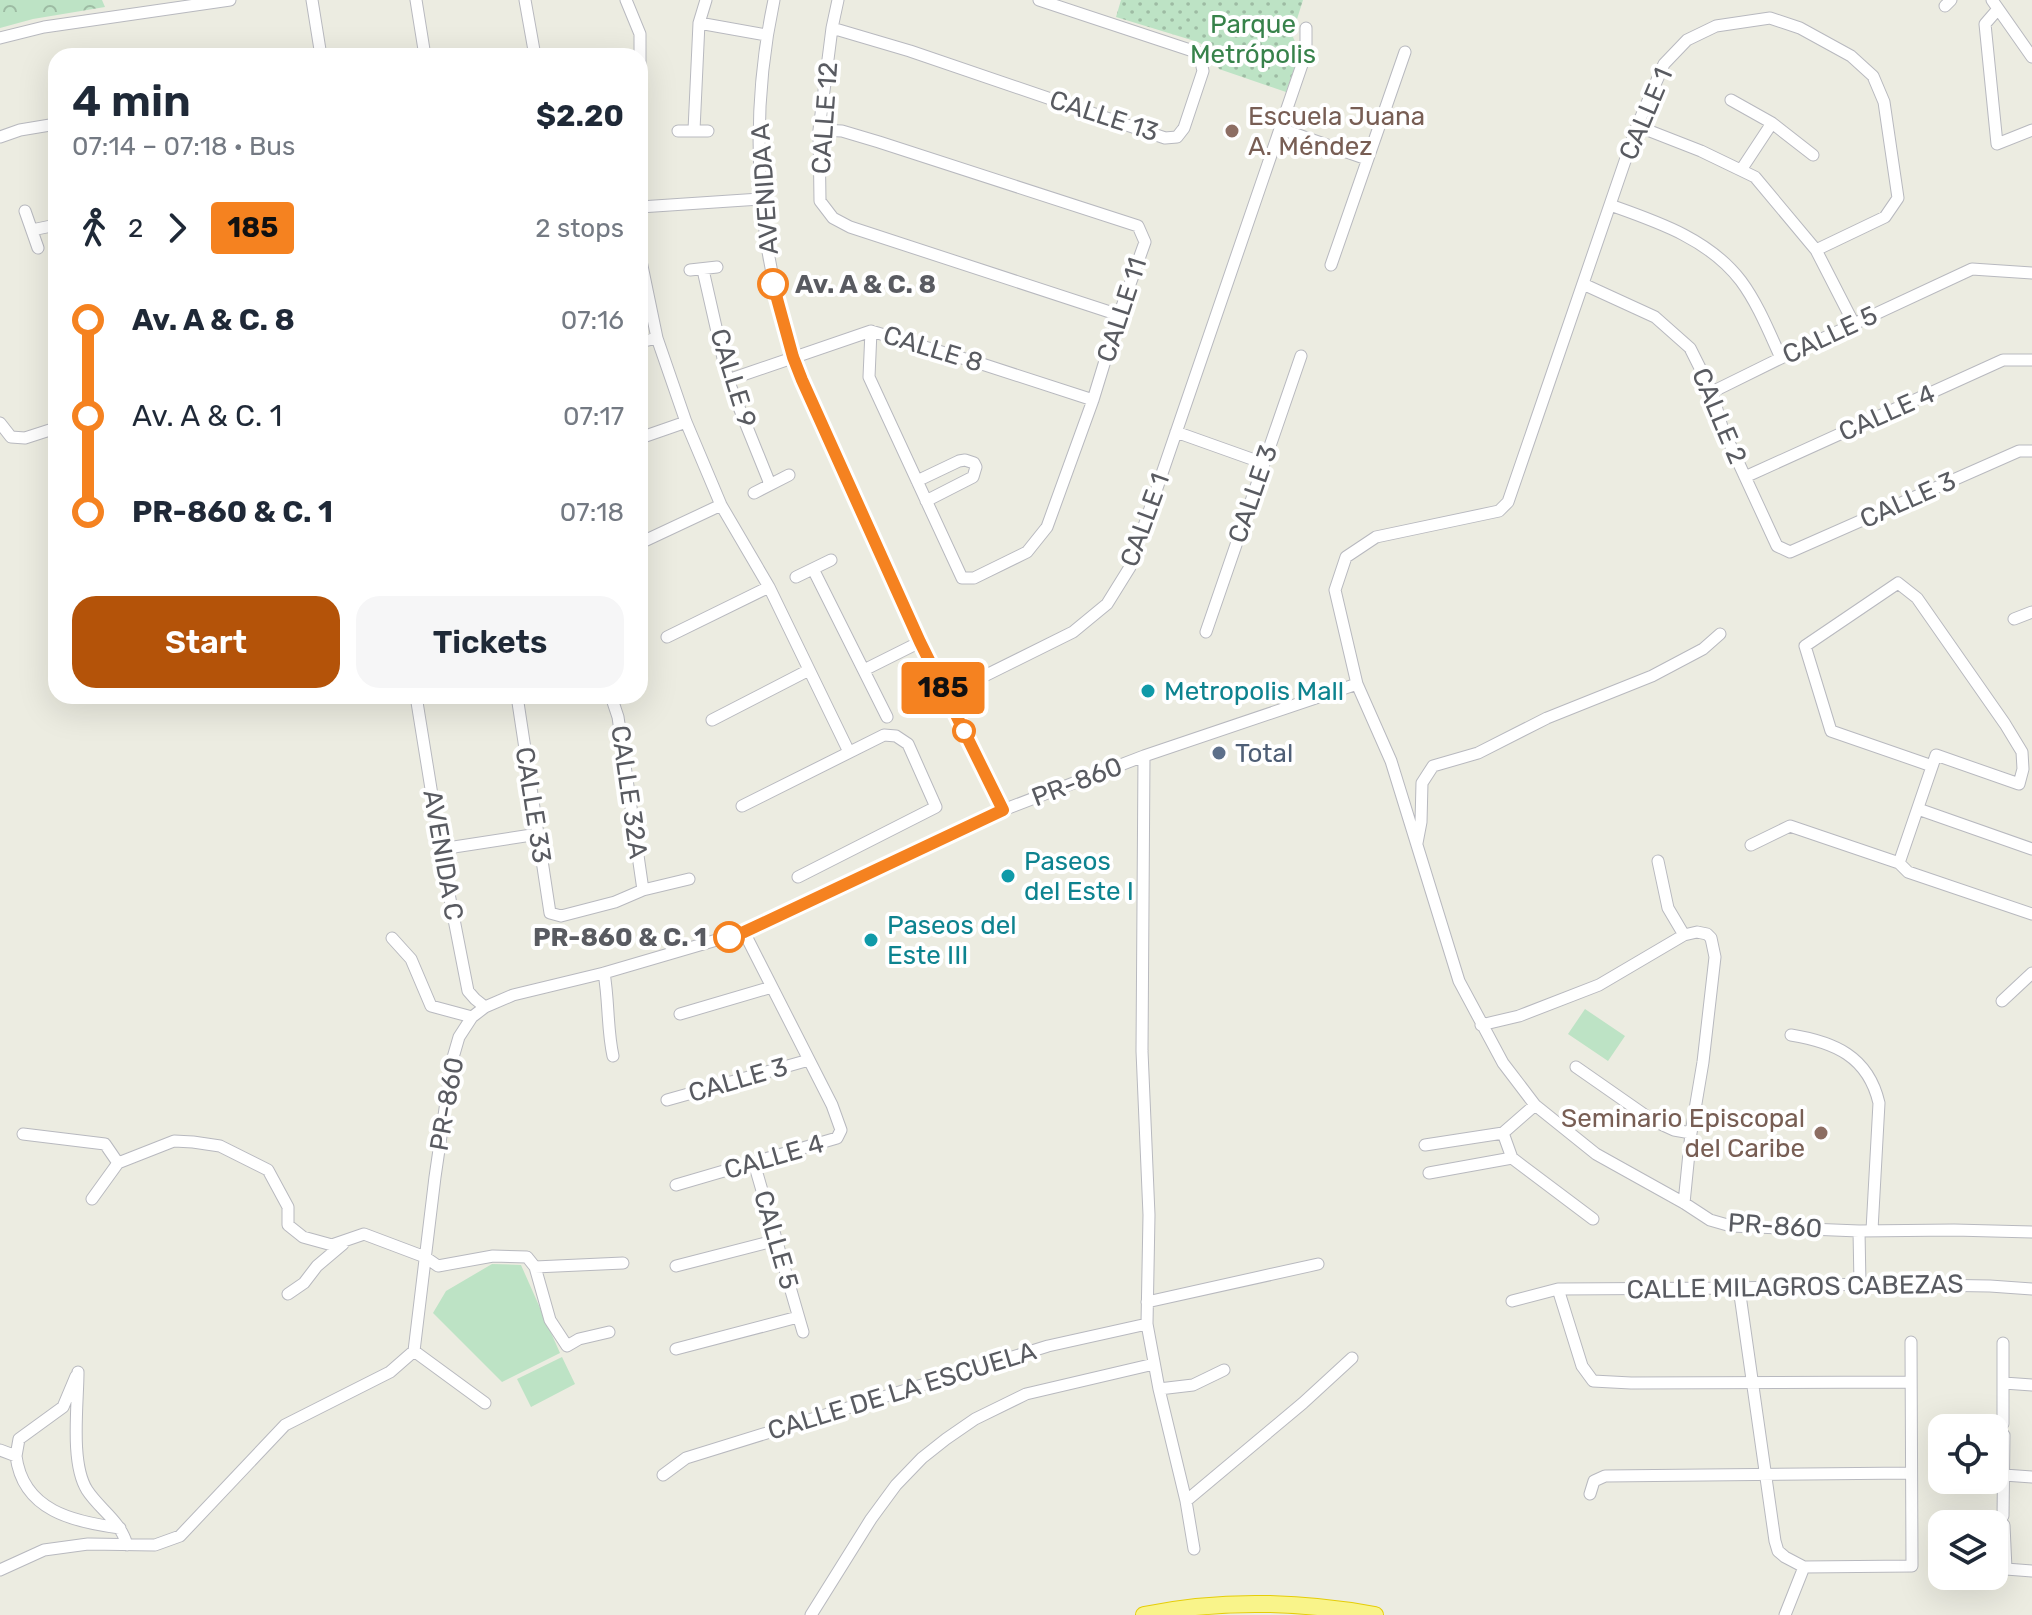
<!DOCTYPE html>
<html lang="en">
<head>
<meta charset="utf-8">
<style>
	:root { --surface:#fff; --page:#f6f6f7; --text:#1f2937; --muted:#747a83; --accent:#b45309 }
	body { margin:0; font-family:Rubik,sans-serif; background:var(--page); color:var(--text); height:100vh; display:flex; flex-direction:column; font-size:30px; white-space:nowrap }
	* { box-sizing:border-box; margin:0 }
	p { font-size:26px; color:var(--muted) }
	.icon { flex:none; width:44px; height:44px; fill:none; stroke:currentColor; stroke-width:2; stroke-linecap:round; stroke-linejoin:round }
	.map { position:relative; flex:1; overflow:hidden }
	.details { position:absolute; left:48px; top:48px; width:600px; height:656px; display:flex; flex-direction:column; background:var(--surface); border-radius:24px; box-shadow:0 8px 32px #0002 }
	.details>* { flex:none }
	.badge { padding:0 16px; border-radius:6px; font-size:28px; line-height:52px }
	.controls { position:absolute; left:1928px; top:1414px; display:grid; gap:16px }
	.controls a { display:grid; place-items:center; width:80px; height:80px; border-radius:16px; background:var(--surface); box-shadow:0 8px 32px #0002; font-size:40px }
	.map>.badge { position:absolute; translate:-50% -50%; box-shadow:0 0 0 4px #fff }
	.legs { display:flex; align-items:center; gap:12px; height:88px; padding:0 24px; font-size:26px }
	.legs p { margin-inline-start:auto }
	.overview { display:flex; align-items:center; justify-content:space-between; height:136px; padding:0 24px }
	h1 { font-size:44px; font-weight:600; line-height:60px }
	.primary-button { display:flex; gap:16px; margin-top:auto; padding:16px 24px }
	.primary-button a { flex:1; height:92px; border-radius:24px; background:var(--accent); color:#fff; font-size:32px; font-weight:600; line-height:92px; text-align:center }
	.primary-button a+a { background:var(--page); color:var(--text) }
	ul { padding:0 24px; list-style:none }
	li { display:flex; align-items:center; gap:28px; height:96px; font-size:30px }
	li i { display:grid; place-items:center; width:12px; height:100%; margin:0 10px; background:currentColor }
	li i::after { content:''; width:20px; height:20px; margin:-10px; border:6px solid; border-radius:50%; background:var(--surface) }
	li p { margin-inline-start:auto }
	li:first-child i { background:linear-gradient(#0000 50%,currentColor 0) }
	li:last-child i { background:linear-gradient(currentColor 50%,#0000 0) }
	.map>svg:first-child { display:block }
	.grass { fill:#bde3c5 }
	.forest { fill:url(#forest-crowns) }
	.park { fill:url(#park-dots) }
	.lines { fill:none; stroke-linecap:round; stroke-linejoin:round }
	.minor-casing { stroke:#b8b9bf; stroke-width:13 }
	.highway-casing { stroke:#e5cd08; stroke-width:18 }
	.minor { stroke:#fff; stroke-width:11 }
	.highway { stroke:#f9f48a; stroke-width:16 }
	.line-1-casing { stroke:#fff; stroke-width:18 }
	.line-1 { stroke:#f58220; stroke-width:12 }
	.education-dot { fill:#8d6e63; stroke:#fff; stroke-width:3 }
	.stop-1-dot { fill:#fff; stroke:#f58220; stroke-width:4 }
	.culture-dot { fill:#0f9aa8; stroke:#fff; stroke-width:3 }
	.service-dot { fill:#5c6f8a; stroke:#fff; stroke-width:3 }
	.labels { text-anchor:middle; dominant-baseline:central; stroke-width:8; stroke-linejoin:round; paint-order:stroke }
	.park-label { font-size:26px; fill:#37824a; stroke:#fff }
	.street-label { font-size:26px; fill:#595b61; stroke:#fff }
	.education-label { font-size:26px; fill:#785e54; stroke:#fff; text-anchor:start }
	.stop-label { font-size:26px; font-weight:bold; fill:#595b61; stroke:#fff; text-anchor:start }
	.culture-label { font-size:26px; fill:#0d838f; stroke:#fff; text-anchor:start }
	.service-label { font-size:26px; fill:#4e5e75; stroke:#fff; text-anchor:start }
</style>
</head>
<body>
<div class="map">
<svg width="2032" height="1615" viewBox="0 0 2032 1615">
	<defs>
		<pattern id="forest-crowns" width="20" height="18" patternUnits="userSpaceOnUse" patternTransform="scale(2)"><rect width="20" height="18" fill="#bde3c5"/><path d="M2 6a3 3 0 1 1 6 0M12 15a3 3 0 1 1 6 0" fill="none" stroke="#9dbba3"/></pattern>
		<pattern id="park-dots" width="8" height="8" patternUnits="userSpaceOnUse" patternTransform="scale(2)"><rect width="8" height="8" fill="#bde3c5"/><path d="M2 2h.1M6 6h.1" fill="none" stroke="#9dbba3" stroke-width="1.8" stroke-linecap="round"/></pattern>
	</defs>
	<rect width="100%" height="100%" fill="#ecece1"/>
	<!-- grass -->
	<path class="grass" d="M1585,1009L1625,1036L1608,1061L1568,1034Z
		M492,1264L521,1265L560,1353L502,1382L433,1313L446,1291Z
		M562,1357L575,1384L531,1407L517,1379Z"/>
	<!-- forest -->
	<path class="forest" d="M0,0H102L105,7L33,19L0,28Z"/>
	<!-- park -->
	<path class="park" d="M1121,0H1303L1292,35L1300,52L1286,92L1219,69L1210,49L1198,42L1116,17Z"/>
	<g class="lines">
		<!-- minor casing -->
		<g class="minor-casing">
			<path id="minor" d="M312,0L321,56
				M416,0L425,56
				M525,0L535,56
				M626,0L640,34V65
				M774,0C747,127 757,259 802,380L920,642L1003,810
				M838,0L832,28L819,130L820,201L833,218L850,227L1119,315
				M1992,0L2032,57
				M1945,6L1951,0
				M1998,9L1985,24L1997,144L2032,130
				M699,23L766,35
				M832,28L910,51L1165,138L1177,137L1184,128L1203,71L1199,53L1039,0
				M0,38L44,27L230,0
				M1731,100L1772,123L1813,155
				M1637,126L1701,151L1755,177L1816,250L1854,324
				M1281,129L1367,159
				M694,130L699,23L706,0
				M819,130L842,131L879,142L1138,226L1145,242L1119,315L1093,400L1047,527L1027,552L974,578H962L869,377L871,331
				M678,131H708
				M0,137L20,130L56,124
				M1741,170L1772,123
				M1610,205C1658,222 1709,239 1741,281C1758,304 1769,332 1781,358
				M640,207L760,199
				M25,211L38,248
				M32,230L56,225
				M1816,250L1885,217L1898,198L1884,102L1873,76L1851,56L1800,28L1770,18L1716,26L1687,40L1664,64L1637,126L1508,502L1499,511L1376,537L1346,557L1335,590L1357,684L1391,761L1459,981L1503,1063L1535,1105L1596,1154L1684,1203L1710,1220L1731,1226L1859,1231L1954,1230L2032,1232
				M640,256L657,338L686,422L721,505L769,587L849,752
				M1331,265L1405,52
				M690,270L717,267
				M703,270L728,380L770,484
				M1583,284L1655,317L1690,348L1712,392L1722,427L1777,546L1790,552L2019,451H2032
				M640,342L657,338
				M728,380L871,331L982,364L1093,400
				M1712,392L1781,358L1972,269L2032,273
				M0,423L11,437L25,438L56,428
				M1176,432L1263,463
				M640,438L686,422
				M1745,477L2003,360H2032
				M917,481L959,461L965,460L974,463L976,467L973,477L926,501
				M754,493L789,475
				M640,543L721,505
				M813,569L887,717
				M796,577L831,560
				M2014,619L2032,612
				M1206,632L1301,356
				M667,637L769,587
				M864,670L920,642
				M946,695L1073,632L1107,604L1130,567L1306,53V28
				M416,696L443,863L468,991L475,999L485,1007
				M517,696L550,913L561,916L615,902L643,890L689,879
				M611,696L618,717L643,890
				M712,720L809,670
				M1144,756L1142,1051L1149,1215L1147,1324L1159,1389L1186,1501L1194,1549
				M1932,766L1831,731L1805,646L1898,583L1917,598L2005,724L2022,752L2023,769L2019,784L1936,755C1924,791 1911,827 1899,863L1908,872L2032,914
				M742,806L884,735L896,736L908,744L936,807L798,877
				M1918,809L2032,849
				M1417,843L1421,822L1422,783L1433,766L1478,753L1547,718L1652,676L1703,649L1720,634
				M1751,845L1790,826L1899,863
				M441,849L538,834
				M1658,861L1668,908L1684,935
				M392,938L411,959L431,1006L472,1017
				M604,973C609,1001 607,1029 613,1056
				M2002,1001L2032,973
				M680,1014L772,987
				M1481,1025L1519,1016L1599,985L1684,935L1697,932L1707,934L1711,938L1715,957L1703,1062L1691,1133L1684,1203
				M1791,1035C1834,1042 1868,1056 1879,1103L1872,1230
				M1576,1067L1652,1120L1674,1130L1691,1133
				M667,1100L809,1060
				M1503,1133L1512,1158L1593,1219
				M23,1134L105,1144L118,1163
				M1425,1145L1503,1133L1535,1105
				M118,1163L174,1141L193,1142L220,1146L268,1170L288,1207V1225L303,1237L332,1245L364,1234L425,1257L438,1266L493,1256L527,1257L535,1267L550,1320L567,1346L579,1339L609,1332
				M754,1163L803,1332
				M1429,1173L1512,1158
				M676,1185L837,1138L841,1130L832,1105L744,932
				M92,1199L118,1163
				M1859,1231L1860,1284
				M676,1266L777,1240
				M535,1267L623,1263
				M1739,1288L1775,1541L1778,1551L1785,1557L1804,1567L1912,1566L1911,1342
				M1558,1289L1582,1366L1593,1381L1631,1383L1911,1382
				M288,1294L304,1283L317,1266L343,1244
				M1512,1301L1558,1289L1739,1288L1860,1284L1990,1286L2032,1289
				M1147,1302L1318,1264
				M676,1349L798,1317
				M414,1351L485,1403
				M78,1372C78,1404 70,1463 87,1490C100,1510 120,1520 127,1545
				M2004,1383L2032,1385
				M1159,1389L1193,1385L1224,1370
				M2003,1424V1343
				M0,1450L16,1456L19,1439L63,1407L76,1376
				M16,1456C23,1511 74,1522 120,1528
				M663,1475L686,1458L1048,1346L1147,1324
				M2004,1475L2032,1477
				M1590,1494L1594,1481L1605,1476L1911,1473
				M1186,1501L1303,1403L1352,1358
				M2003,1516L2004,1435
				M2004,1525L2006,1569L2032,1571
				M0,1570L44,1550L88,1544L155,1545L180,1536L285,1425L390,1372L414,1351L435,1177L452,1061L459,1037L472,1017L485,1007L513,995L604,973L744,932L1003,810L1144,756L1357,684
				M811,1615L871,1519L896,1485L922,1458L946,1439L975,1419L1026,1394L1154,1364
				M1785,1615L1804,1567"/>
		</g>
		<!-- highway casing -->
		<g class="highway-casing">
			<path id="highway" d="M1144,1615C1221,1599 1297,1601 1375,1615"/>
		</g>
		<!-- minor -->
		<use href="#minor" class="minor"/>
		<!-- highway -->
		<use href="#highway" class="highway"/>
	</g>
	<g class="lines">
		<!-- line-1 casing -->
		<g class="line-1-casing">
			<path id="line-1" d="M729,937L744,932L1003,810L920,642L802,380L793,357L773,284"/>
		</g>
		<!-- line-1 -->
		<use href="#line-1" class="line-1"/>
	</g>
	<!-- markers -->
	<g class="education-dot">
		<circle cx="1232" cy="131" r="8"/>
		<circle cx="1821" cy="1133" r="8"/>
	</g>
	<g class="stop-1-dot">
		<circle cx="773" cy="284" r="14"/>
		<circle cx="964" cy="731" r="10"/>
		<circle cx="729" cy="937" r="14"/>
	</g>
	<g class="culture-dot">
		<circle cx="1148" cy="691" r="8"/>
		<circle cx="1008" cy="876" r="8"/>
		<circle cx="871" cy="940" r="8"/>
	</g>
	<circle class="service-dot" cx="1219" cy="753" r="8"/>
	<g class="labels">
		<!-- park labels -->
		<g class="park-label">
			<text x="1253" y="24">Parque<tspan x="1253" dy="30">Metrópolis</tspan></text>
		</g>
		<!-- street labels -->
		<g class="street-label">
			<text transform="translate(1646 114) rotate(-67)">CALLE 1</text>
			<text transform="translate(1104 116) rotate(18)">CALLE 13</text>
			<text transform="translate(825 118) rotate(-86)">CALLE 12</text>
			<text transform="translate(765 189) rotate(-94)">AVENIDA A</text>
			<text transform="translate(1122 310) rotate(-72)">CALLE 11</text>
			<text transform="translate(1830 335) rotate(-25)">CALLE 5</text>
			<text transform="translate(933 349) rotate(17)">CALLE 8</text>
			<text transform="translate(733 378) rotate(73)">CALLE 9</text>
			<text transform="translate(1887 413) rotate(-24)">CALLE 4</text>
			<text transform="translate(1719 416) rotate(67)">CALLE 2</text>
			<text transform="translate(1253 494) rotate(-71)">CALLE 3</text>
			<text transform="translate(1908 500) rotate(-24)">CALLE 3</text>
			<text transform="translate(1145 520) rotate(-70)">CALLE 1</text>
			<text transform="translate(1077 782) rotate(-21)">PR-860</text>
			<text transform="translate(629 792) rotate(82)">CALLE 32A</text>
			<text transform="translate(533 805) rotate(81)">CALLE 33</text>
			<text transform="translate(443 855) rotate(80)">AVENIDA C</text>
			<text transform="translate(738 1080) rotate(-16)">CALLE 3</text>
			<text transform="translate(447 1104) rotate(-80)">PR-860</text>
			<text transform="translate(774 1157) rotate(-16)">CALLE 4</text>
			<text transform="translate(1775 1226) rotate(4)">PR-860</text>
			<text transform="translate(776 1240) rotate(74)">CALLE 5</text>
			<text transform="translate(1795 1287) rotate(-1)">CALLE MILAGROS CABEZAS</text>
			<text transform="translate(902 1391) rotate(-17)">CALLE DE LA ESCUELA</text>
		</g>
		<!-- education labels -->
		<g class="education-label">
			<text x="1248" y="116">Escuela Juana<tspan x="1248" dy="30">A. Méndez</tspan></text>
			<text x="1805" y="1118" text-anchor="end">Seminario Episcopal<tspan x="1805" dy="30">del Caribe</tspan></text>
		</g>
		<!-- stop labels -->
		<g class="stop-label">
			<text x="795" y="284">Av. A &amp; C. 8</text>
			<text x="707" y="937" text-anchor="end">PR-860 &amp; C. 1</text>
		</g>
		<!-- culture labels -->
		<g class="culture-label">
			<text x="1164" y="691">Metropolis Mall</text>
			<text x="1024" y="861">Paseos<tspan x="1024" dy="30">del Este I</tspan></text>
			<text x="887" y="925">Paseos del<tspan x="887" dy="30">Este III</tspan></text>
		</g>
		<!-- service labels -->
		<g class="service-label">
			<text x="1235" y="753">Total</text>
		</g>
	</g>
</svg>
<div class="controls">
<a><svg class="icon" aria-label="locate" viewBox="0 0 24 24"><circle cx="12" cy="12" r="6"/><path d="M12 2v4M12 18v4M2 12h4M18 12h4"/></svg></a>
<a><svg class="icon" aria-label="layers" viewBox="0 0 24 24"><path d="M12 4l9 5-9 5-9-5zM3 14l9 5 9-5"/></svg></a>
</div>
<b class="badge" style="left:943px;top:688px;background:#f58220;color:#111">185</b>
<section class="details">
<div class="overview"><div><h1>4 min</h1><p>07:14 – 07:18 · Bus</p></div><b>$2.20</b></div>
<div class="legs"><svg class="icon" aria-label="walk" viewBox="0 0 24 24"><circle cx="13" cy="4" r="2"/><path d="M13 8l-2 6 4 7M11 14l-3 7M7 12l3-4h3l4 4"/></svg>2<svg class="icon" aria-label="forward" viewBox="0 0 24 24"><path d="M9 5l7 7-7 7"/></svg><b class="badge" style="background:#f58220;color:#111">185</b><p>2 stops</p></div>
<ul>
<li><i style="color:#f58220"></i><b>Av. A &amp; C. 8</b><p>07:16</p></li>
<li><i style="color:#f58220"></i><span>Av. A &amp; C. 1</span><p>07:17</p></li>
<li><i style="color:#f58220"></i><b>PR-860 &amp; C. 1</b><p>07:18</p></li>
</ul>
<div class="primary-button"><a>Start</a><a>Tickets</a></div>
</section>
</div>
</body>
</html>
